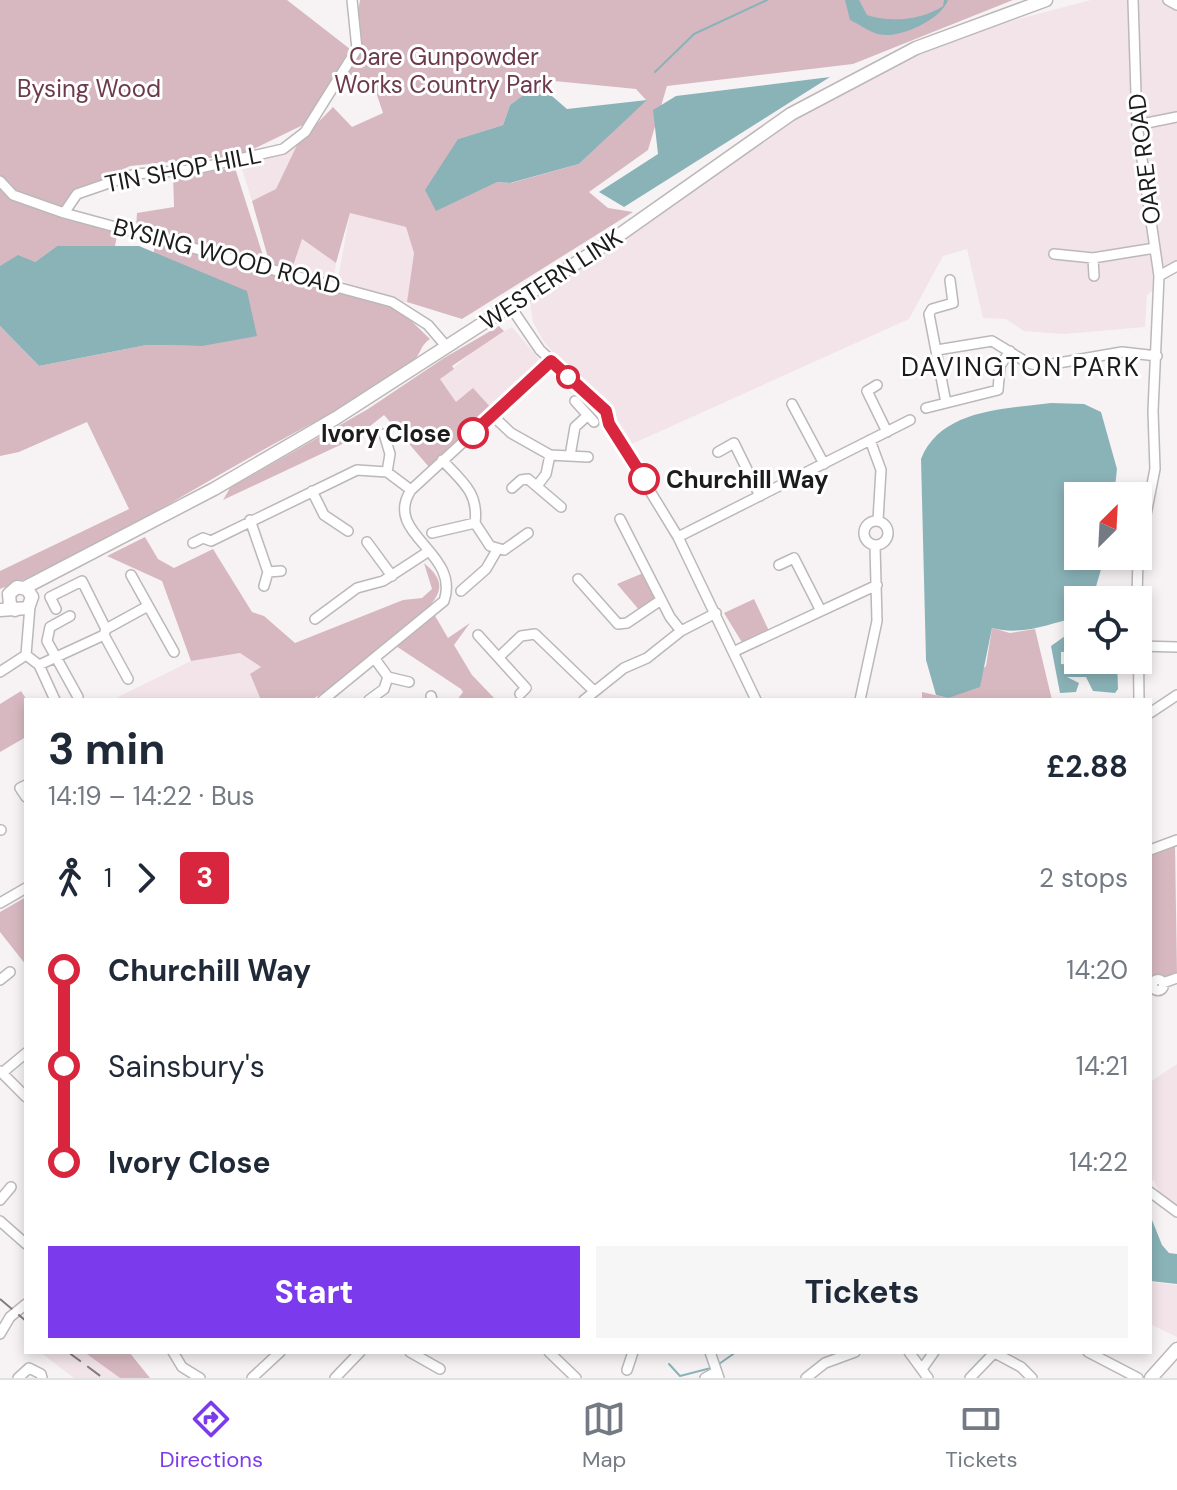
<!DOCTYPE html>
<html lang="en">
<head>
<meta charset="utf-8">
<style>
	:root { --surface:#fff; --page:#f6f6f7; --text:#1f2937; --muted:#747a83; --line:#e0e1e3; --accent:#7c3aed }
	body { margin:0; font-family:"DM Sans",sans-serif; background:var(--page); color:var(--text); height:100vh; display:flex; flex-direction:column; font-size:30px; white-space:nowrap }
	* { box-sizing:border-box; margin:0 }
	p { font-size:26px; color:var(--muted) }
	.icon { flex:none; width:44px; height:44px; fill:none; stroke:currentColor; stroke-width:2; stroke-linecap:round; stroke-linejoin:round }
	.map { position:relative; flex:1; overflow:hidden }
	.drawer { position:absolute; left:24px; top:698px; width:1128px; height:656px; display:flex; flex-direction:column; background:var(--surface); border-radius:0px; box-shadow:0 4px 12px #0003 }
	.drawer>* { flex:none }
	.badge { padding:0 16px; border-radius:6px; font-size:28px; line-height:52px }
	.needle { width:52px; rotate:24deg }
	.controls { position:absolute; left:1064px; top:482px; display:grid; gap:16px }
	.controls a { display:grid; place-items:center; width:88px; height:88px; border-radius:0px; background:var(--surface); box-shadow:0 4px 12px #0003; font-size:40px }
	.map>.badge { position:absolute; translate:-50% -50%; box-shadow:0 0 0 4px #fff }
	.legs { display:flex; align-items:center; gap:12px; height:88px; padding:0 24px; font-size:26px }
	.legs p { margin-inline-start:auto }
	.summary { display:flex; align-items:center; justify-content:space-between; height:136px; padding:0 24px }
	h1 { font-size:44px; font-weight:700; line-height:60px }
	.primary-button { display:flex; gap:16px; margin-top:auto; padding:16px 24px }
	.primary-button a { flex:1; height:92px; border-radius:0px; background:var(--accent); color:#fff; font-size:32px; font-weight:700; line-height:92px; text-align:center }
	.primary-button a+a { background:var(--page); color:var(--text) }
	ul { padding:0 24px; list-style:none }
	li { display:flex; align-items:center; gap:28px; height:96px; font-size:30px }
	li i { display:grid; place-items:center; width:12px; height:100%; margin:0 10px; background:currentColor }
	li i::after { content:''; width:20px; height:20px; margin:-10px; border:6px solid; border-radius:50%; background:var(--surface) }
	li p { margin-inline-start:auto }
	li:first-child i { background:linear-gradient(#0000 50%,currentColor 0) }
	li:last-child i { background:linear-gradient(currentColor 50%,#0000 0) }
	.tab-bar { display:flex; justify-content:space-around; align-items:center; height:112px; border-top:2px solid var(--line); background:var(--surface); font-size:22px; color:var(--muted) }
	.tab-bar a { display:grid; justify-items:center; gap:4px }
	.tab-bar .selected { color:var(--accent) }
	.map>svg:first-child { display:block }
	.built { fill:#f2e4e8 }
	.green { fill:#d7b8c1; fill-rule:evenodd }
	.water { fill:#8ab3b8 }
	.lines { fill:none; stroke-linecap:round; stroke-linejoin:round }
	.stream { stroke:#8ab3b8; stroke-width:2 }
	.minor-casing { stroke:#bcb8b9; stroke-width:12 }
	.major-casing { stroke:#bcb8b9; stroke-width:15 }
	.minor { stroke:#fff; stroke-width:9 }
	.major { stroke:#fff; stroke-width:12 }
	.rail { stroke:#7e7c7d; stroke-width:2; stroke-dasharray:16 8; stroke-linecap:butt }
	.line-1-casing { stroke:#fff; stroke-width:18 }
	.line-1 { stroke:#d7263d; stroke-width:12 }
	.stop-1-dot { fill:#fff; stroke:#d7263d; stroke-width:4 }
	.labels { text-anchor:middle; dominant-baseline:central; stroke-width:6; stroke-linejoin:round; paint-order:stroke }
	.park-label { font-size:24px; fill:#6c3a4c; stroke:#fff }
	.street-label { font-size:24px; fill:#1d1c1c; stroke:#fff }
	.stop-label { font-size:24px; font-weight:bold; fill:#1d1c1c; stroke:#fff; text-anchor:end }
	.neighbourhood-label { font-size:26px; letter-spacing:2px; fill:#1d1c1c; stroke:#fff }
</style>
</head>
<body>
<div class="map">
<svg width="1177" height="1378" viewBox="0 0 1177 1378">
	<rect width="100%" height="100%" fill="#f7f3f4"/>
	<!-- built -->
	<path class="built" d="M1091,0H1163L1177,8V269L1147,295L1145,327L1064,334L1024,331L1006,319L983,318L967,249L943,256L909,319L632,444L626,433L544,342L533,322L530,301L828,98L958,35Z
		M298,143L276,190L252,201L241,166Z
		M350,213L406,227L414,253L407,302H392L338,279Z
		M301,239L336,263L334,279L291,272Z
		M512,327L539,359L538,370L493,410L456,402L440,379L488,339Z
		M240,653L262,668L250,675L261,700H112L191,661Z
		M1177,1064V1207L1159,1192L1154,1180L1150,1181V1082Z
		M1150,1282L1177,1285V1337L1150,1324Z
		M40,1352H84L120,1378H74Z"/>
	<!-- green -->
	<path class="green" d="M0,0H287L350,49L305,124L241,155L130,166L70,196L64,218L118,230L115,246H57L35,262L0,266Z
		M360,0H1013L853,64L667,86L648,150L589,192L608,208L633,212L462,319L407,302L414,253L406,227L350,213L336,263L302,239L291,272L270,265L252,201L276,189L298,143L333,107L352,127L383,113L373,83L348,74ZM544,80L636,89L646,100L579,164L511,183L497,182L458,139L503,125L510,105Z
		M235,168L266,265L136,229L137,213L174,207L173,174Z
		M154,240L400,310L430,339C420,345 421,355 412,362C363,399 303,427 249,458C168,503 87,557 0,589V571L129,509L87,422L19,452L0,456V326L39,366L147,345L202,346L187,267L154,253Z
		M499,326L504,331L452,366L454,369L440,379L456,402L473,388L493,410L429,467L384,415L355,438L223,500L230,488L368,409L444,358Z
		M145,537L158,559L174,568L213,549L252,612L264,616L295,643L403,600L422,598L432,589L424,563C432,570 441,578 439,589C437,613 350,672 328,690L311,700H261L250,674L261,667L240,653L191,661L162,581L107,556Z
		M648,571L661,600L640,611L617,584Z
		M754,599L769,631L743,644L724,613Z
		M434,614L448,638L470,623L454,645L472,675L496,700H457L463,692L461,689L396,646Z
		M992,628L1010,633L1035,629L1052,700H922V692L948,698L986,666Z
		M21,691L27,700L26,737L0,752V704Z
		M1175,844L1177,975L1168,979L1157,976L1150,980V854Z
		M26,897V965L0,932V912Z
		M84,1352H129L150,1378H120Z"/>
	<!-- water -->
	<path class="water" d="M845,0H859L867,15C891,23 922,20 943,6L944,0H948C941,20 898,40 878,34C869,32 859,24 850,20Z
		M830,77L624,207L599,192L658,154L653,110L676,96Z
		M538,84L567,109L647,100L579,164L510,183L497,182L436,211L425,190L458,139L503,125L510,105Z
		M57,246H139L247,291L257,336L202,346L147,345L39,366L0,326V266L18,255L35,262Z
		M1051,403L1084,404L1101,412L1117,469L1114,496H1078V556H1105L1092,600H1078V617C1048,624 1023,636 992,628L980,687L948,698L936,695L926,660L921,459C941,409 1004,409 1051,403Z
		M1072,631L1078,634V651L1061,652V664L1077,665L1081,660H1088L1096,666H1107L1111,660H1117L1118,689L1115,693L1093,691L1086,677H1067L1079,683L1076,692L1060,693L1051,646Z
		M1150,1215L1162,1245L1169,1253L1177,1254V1284L1150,1281Z"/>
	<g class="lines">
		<!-- stream -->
		<path class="stream" d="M655,72L694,34L767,0
			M669,1364L680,1376L711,1368
			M719,1364L736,1352"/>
		<!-- minor casing -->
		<g class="minor-casing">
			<path id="minor" d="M1133,0L1137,125L1159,276L1153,411L1155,469L1138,555
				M1168,0L1177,5
				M1137,125L1177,117
				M0,181L13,195L64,213L392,302L428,325L446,346
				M64,213L77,194L135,174L191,170L283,149L305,132L357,49L352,0
				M1054,254L1093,258L1155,248
				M1093,258L1094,276
				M1159,276L1177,266
				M950,280L953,303L932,309L929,314L946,403L998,390L1000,366L1010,351
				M510,306L540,350L606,411L609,424L678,537L756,700
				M937,350L992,341L1028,363L1041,366L1122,352L1157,356
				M877,385L867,391L887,432
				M575,401L594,422
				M792,404L824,464
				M926,408L946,403
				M493,416L511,433L550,455L588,457
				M384,434L390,454L387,472
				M870,440L881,470L878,520
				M718,452L734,443L760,496
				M570,456L575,427L587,416
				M442,460C462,481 479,493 475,523L490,546L504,550L528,533
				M537,486L546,474L550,455
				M512,488L521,480L528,479L561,507
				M312,491L324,515L348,531
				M620,519L670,617L681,631
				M250,520L268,572L264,586
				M864 533a12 12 0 1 1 24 0a12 12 0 1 1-24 0Z
				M432,533L475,523
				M678,537L910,420
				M367,542L392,576
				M193,543L203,538L211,541L357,470L387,472L411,490
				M779,565L794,558L821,611
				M268,572L281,571
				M131,575L174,652
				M578,579L618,624L627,623L661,600
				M461,591L486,569L497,550
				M1137,600L1138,556
				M30,606L26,655L39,665L104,635L106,629L148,606
				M56,609L50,597L82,581L106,629
				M70,616L50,627L47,641L78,697
				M315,619L357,588L383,581L429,551
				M1138,620L1139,700
				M104,635L128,679
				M478,635L526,688L520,694
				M1139,646L1177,647
				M733,652L877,585
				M499,657L521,636L535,634L594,691
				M39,665L55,700
				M0,672L26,655
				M388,677L409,682
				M431,696L432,700
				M323,700L444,601C461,552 382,534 411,490L551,361
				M369,700L384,689L388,677L375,659
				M584,700L624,668L647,658L681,631L716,613
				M860,700L877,621L875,546
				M1150,713L1177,695
				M26,785L20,788L26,797
				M0,830H1
				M1150,850L1177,840
				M0,903L26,888
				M1152.5 985a5.5 5.5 0 1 1 11 0a5.5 5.5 0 1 1-11 0Z
				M0,980L10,972
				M1163,983L1177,978
				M0,1071L26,1097
				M2,1073L26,1053
				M1150,1192L1177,1212
				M0,1200L11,1187
				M0,1221L26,1244
				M0,1334L10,1317L26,1304
				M173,1352L182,1367L200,1378
				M410,1352L440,1369
				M549,1352L576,1378
				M710,1352L719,1378
				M909,1352L928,1378
				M993,1352L1021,1367L1032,1378
				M1088,1352L1138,1378
				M922,1369L934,1352
				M627,1370L633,1352
				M18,1378L29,1368L41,1374L42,1378
				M252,1378L280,1352
				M335,1378L360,1352
				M705,1378L716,1372
				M806,1378L825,1363L855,1352
				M970,1378L994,1353"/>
		</g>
		<!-- major casing -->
		<g class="major-casing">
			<path id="major" d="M24,588L214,489L336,418L615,238L791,114L916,48L1046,0
				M0,610L28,608L32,597L27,589L17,587L9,594L10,605L15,610
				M1151,1378L1177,1349"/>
		</g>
		<!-- minor -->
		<use href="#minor" class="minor"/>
		<!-- major -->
		<use href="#major" class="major"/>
		<!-- rail -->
		<path class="rail" d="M0,1299L26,1321
			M68,1352L103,1378"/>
	</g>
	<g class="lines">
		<!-- line-1 casing -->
		<g class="line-1-casing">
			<path id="line-1" d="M473,433L551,361L606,411L609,424L644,479"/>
		</g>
		<!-- line-1 -->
		<use href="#line-1" class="line-1"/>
	</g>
	<!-- markers -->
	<g class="stop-1-dot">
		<circle cx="568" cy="377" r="10"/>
		<circle cx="473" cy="433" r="14"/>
		<circle cx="644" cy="479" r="14"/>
	</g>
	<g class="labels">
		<!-- park labels -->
		<g class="park-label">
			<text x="444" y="56">Oare Gunpowder<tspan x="444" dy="28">Works Country Park</tspan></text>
			<text x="89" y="88">Bysing Wood</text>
		</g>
		<!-- street labels -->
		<g class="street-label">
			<text transform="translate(1144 159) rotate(-97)">OARE ROAD</text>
			<text transform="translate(183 169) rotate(-11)">TIN SHOP HILL</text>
			<text transform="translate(227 256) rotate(15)">BYSING WOOD ROAD</text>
			<text transform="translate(551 279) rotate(-33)">WESTERN LINK</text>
		</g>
		<!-- stop labels -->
		<g class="stop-label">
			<text x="451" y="433">Ivory Close</text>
			<text x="666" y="479" text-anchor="start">Churchill Way</text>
		</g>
		<!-- neighbourhood labels -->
		<g class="neighbourhood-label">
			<text x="1021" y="367">DAVINGTON PARK</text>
		</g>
	</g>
</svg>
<div class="controls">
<a><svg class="needle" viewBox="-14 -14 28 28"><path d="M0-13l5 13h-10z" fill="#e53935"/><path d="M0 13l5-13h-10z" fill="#747a83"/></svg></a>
<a><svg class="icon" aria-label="locate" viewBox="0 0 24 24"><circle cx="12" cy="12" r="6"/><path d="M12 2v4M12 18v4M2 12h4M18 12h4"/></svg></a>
</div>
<section class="drawer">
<div class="summary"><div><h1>3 min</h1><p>14:19 – 14:22 · Bus</p></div><b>£2.88</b></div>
<div class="legs"><svg class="icon" aria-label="walk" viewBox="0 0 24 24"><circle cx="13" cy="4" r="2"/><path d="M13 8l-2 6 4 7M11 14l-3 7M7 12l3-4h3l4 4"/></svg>1<svg class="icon" aria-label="forward" viewBox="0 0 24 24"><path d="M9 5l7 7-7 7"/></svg><b class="badge" style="background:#d7263d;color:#fff">3</b><p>2 stops</p></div>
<ul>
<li><i style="color:#d7263d"></i><b>Churchill Way</b><p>14:20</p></li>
<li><i style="color:#d7263d"></i><span>Sainsbury's</span><p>14:21</p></li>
<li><i style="color:#d7263d"></i><b>Ivory Close</b><p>14:22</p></li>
</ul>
<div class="primary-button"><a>Start</a><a>Tickets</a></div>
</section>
</div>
<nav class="tab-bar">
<a class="selected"><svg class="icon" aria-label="directions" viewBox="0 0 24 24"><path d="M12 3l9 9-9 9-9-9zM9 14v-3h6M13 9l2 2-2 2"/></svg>Directions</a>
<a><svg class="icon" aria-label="map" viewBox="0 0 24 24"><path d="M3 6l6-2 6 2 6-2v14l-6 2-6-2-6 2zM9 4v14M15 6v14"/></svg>Map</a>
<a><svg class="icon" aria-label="tickets" viewBox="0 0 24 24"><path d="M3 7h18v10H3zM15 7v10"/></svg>Tickets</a>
</nav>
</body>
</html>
